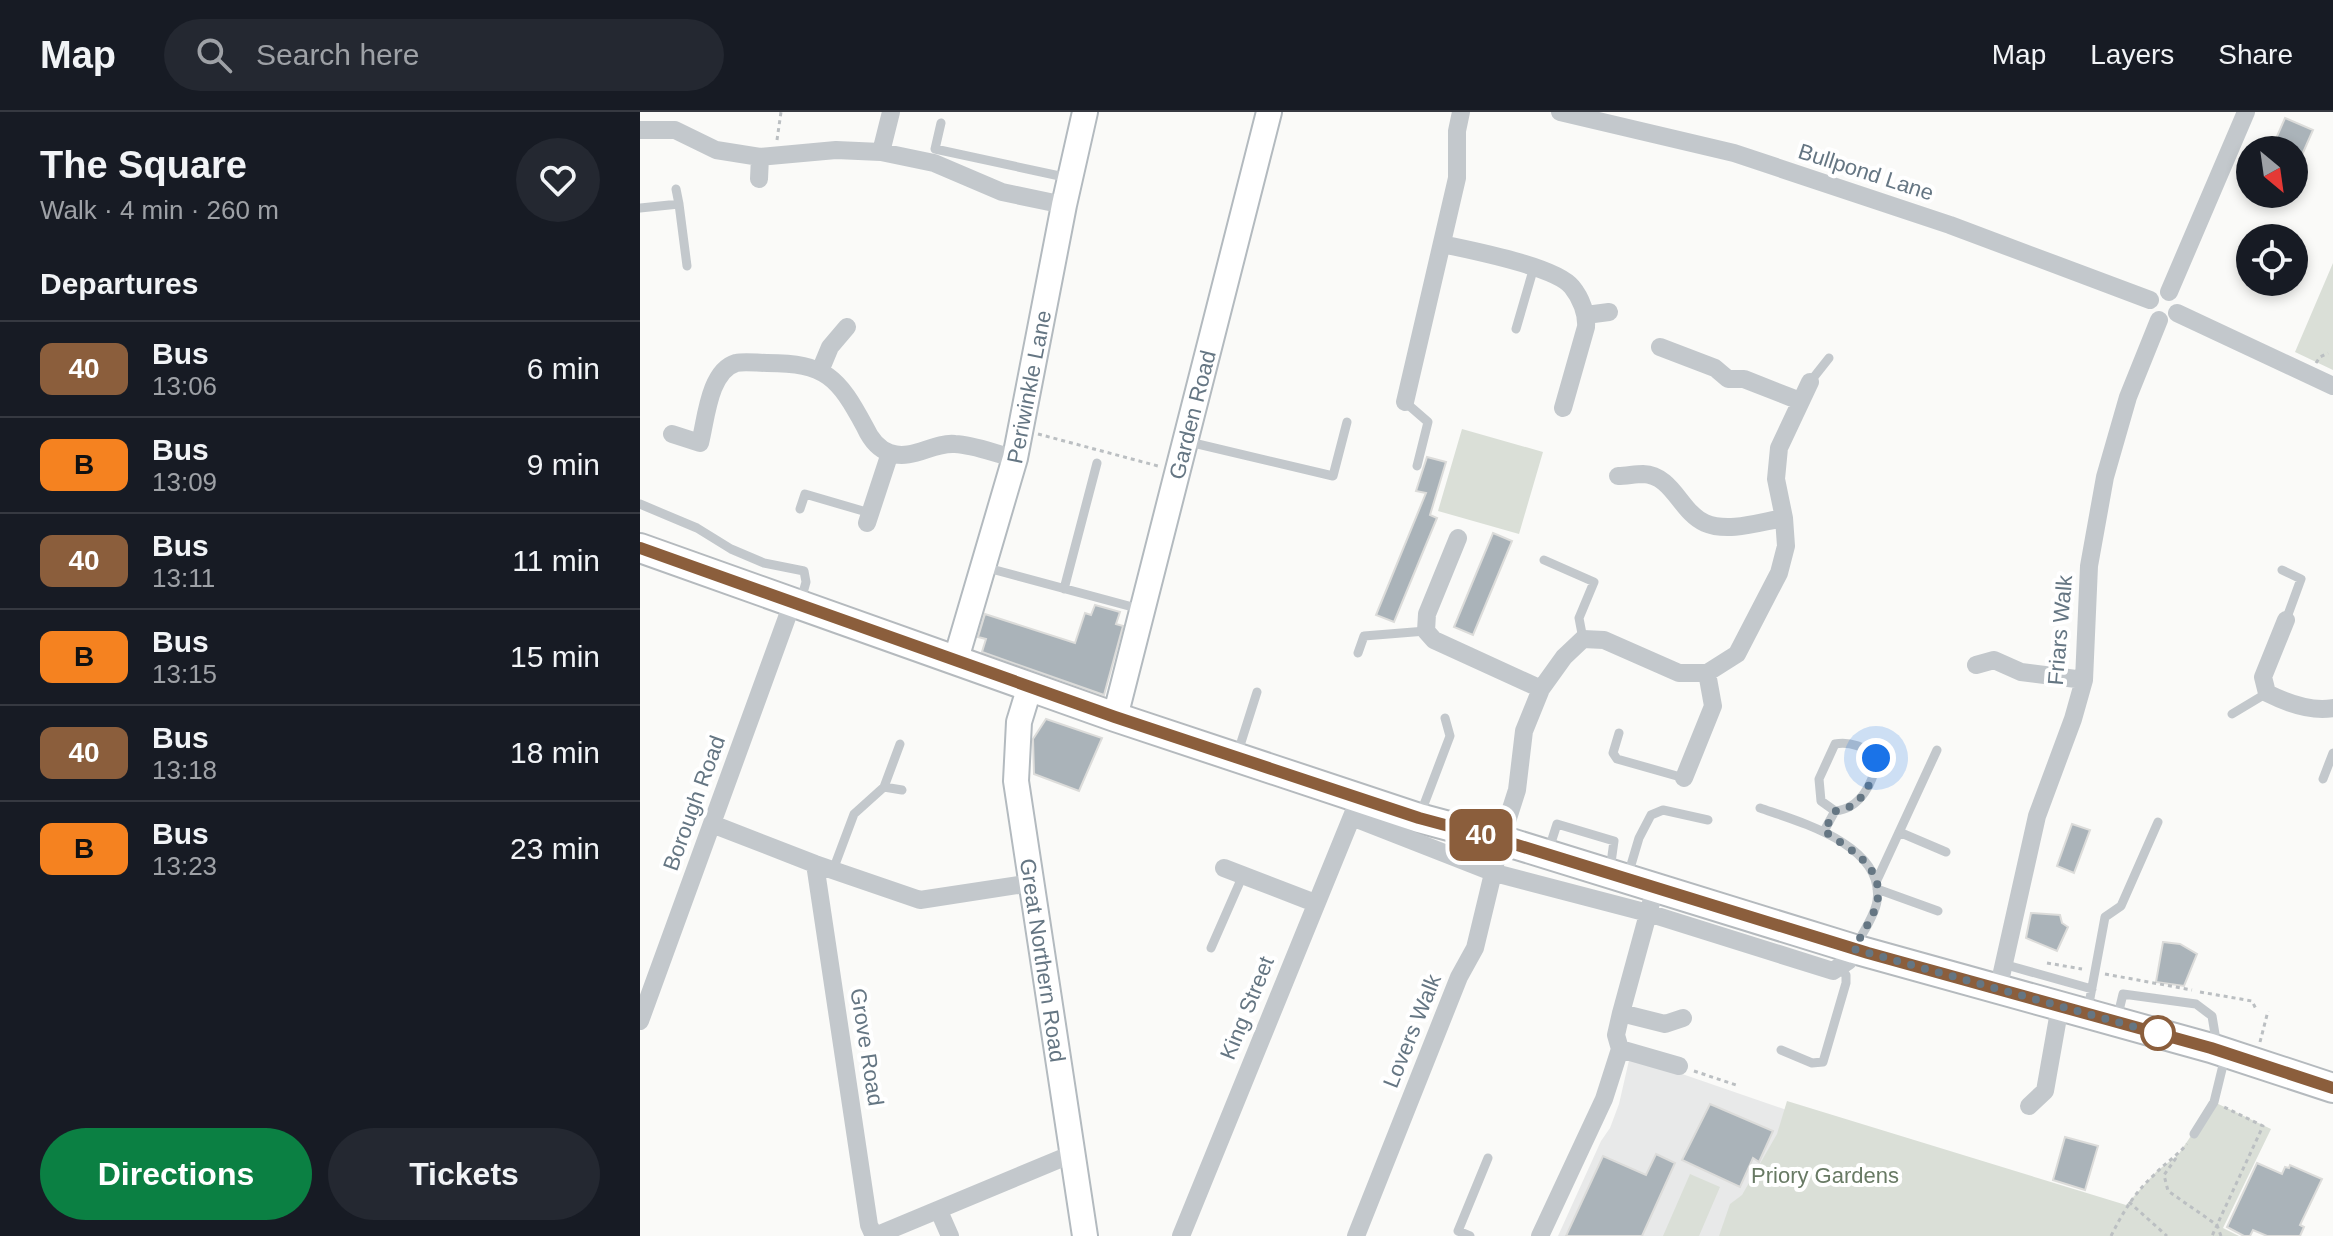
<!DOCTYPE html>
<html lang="en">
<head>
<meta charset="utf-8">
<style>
	:root { --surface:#171b24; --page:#242831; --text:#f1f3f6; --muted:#9ea1a6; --line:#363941; --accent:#0b8043 }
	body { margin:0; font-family:Arial,sans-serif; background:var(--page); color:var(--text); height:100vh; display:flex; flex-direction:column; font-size:30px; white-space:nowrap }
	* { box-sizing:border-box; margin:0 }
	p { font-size:26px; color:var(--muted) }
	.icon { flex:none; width:44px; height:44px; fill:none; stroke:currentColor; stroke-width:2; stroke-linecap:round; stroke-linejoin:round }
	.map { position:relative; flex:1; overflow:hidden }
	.details { display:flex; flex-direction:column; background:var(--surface); width:640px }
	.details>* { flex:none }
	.badge { padding:0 16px; border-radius:12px; font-size:28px; line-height:52px }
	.needle { width:52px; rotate:151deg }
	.fabs { position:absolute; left:1596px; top:24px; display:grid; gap:16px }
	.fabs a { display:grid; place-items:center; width:72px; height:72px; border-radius:50%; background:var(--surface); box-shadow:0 4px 12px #0003; font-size:40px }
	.you { position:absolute; width:40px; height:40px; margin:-20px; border:6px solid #fff; border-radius:50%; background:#1a73e8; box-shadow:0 0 0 12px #1a73e833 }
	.map>.badge { position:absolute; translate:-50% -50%; box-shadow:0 0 0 4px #fff }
	h2 { padding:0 40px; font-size:30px; line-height:72px }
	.round { display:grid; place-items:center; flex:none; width:84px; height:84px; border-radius:42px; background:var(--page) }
	.summary { display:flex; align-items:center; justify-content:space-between; height:136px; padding:0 40px }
	h1 { font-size:38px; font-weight:700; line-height:60px }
	.cta { display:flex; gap:16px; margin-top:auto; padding:16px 40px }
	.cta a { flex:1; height:92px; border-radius:48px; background:var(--accent); color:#fff; font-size:32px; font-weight:700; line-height:92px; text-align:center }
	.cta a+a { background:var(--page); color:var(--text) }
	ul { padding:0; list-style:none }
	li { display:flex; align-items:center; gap:24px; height:96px; padding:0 40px; border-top:2px solid var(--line) }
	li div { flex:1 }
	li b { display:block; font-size:30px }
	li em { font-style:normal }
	li .badge { min-width:88px; font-weight:700; text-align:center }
	header { display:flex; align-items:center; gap:48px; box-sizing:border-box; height:112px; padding:0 40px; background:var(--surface); border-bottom:2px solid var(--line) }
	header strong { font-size:38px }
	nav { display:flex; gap:44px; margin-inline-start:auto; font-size:28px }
	.search { width:560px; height:72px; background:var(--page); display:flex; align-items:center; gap:20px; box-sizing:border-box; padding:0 28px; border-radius:44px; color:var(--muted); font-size:30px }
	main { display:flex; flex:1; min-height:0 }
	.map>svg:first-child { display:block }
	.built { fill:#e8e9e9 }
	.green { fill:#dadfd7 }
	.building { fill:#aab3b9; stroke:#dcdcda; stroke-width:2 }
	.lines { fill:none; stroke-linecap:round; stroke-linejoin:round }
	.secondary-casing { stroke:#b3babf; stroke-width:28 }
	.primary-casing { stroke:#b5babe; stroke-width:32 }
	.path { stroke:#bbbfc2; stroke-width:3; stroke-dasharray:4 4; stroke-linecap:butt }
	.lane { stroke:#c3c8cc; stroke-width:9 }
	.street { stroke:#c3c8cc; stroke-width:18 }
	.secondary { stroke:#fff; stroke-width:24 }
	.primary { stroke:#fff; stroke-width:28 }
	.line-casing { stroke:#fff; stroke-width:18 }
	.line { stroke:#8b5e3c; stroke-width:12 }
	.walk { stroke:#657683; stroke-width:8; stroke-dasharray:0 14.4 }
	.stop-dot { fill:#fff; stroke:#8b5e3c; stroke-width:4 }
	.labels { text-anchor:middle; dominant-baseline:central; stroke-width:8; stroke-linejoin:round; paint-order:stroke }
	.street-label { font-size:22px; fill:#657683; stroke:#fff }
	.park-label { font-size:22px; fill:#687a64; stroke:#fff }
</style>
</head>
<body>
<header>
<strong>Map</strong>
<div class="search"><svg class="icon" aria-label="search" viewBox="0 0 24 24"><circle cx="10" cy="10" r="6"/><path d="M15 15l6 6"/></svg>Search here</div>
<nav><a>Map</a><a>Layers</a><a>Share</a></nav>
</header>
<main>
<section class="details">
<div class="summary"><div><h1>The Square</h1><p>Walk · 4 min · 260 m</p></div><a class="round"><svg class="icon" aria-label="heart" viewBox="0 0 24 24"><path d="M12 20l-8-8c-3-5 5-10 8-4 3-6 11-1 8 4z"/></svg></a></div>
<h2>Departures</h2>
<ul>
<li><span class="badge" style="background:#8b5e3c;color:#fff">40</span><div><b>Bus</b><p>13:06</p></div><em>6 min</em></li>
<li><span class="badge" style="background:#f58220;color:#111">B</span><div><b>Bus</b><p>13:09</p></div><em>9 min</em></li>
<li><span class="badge" style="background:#8b5e3c;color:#fff">40</span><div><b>Bus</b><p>13:11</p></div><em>11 min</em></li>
<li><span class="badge" style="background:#f58220;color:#111">B</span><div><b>Bus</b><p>13:15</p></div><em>15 min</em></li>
<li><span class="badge" style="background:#8b5e3c;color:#fff">40</span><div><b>Bus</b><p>13:18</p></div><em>18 min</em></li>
<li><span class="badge" style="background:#f58220;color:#111">B</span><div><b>Bus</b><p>13:23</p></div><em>23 min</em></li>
</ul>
<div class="cta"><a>Directions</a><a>Tickets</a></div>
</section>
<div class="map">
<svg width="1693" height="1124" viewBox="0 0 1693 1124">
	<rect width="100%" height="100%" fill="#fafaf8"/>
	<!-- built -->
	<path class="built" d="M990,944L1193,1014L1301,1124H918L961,1029L970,1016L979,992Z"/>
	<!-- green -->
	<path class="green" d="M1693,151V258L1655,240Z
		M822,317L903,340L879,422L798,399Z
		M1147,989L1486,1093L1517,1059L1538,1043L1574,990L1631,1017L1583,1116L1599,1124H1079L1090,1092L1102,1083L1137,1022Z
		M1050,1062L1080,1075L1059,1124H1023Z"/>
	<!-- building -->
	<path class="building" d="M1645,6L1673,18L1654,61V38H1631Z
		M787,345L806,350L790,403L797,406L754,510L736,503L786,381L776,379Z
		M853,421L872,429L833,523L814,515Z
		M455,493L480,500L476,512L483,514L464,583L342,540L346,527L338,525L345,502L435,531L445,501L451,503Z
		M406,607L462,626L439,679L394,662L393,627Z
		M1432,712L1450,718L1434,761L1417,754Z
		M1391,801L1420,803L1422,811L1428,815L1417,839L1386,826Z
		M1523,830L1540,832L1557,842L1544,874L1516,870Z
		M1070,992L1133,1019L1119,1050L1113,1046L1100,1075L1042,1048Z
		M1425,1025L1458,1034L1445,1078L1413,1068Z
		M1016,1042L1035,1051L1002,1124H926L963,1044L1006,1063Z
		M1617,1051L1642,1062L1645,1055L1649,1056L1650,1053L1682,1067L1660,1113L1664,1115L1660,1124H1627L1613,1118L1610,1124H1604L1587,1115Z"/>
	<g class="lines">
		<!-- secondary casing -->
		<g class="secondary-casing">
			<g id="secondary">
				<path id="s1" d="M316,547L375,346L424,93L445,0"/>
				<path id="s2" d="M390,574L379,610L376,669L445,1124"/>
				<path id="s3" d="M475,605L629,0"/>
			</g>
		</g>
		<!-- primary casing -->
		<g class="primary-casing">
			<path id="primary" d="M0,436L475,605L779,706L861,728L1214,837L1571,936L1693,976"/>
		</g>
		<!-- path -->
		<path class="path" d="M137,28L141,0
			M1676,251L1680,245L1688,241
			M398,322L518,354
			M1407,851L1442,857
			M1465,862L1552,878
			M1560,880L1612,889L1616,897
			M1620,930L1628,899
			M1054,959L1096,973
			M1536,1046L1524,1063L1528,1079L1577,1113L1572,1124
			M1489,1090L1527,1124
			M1471,1124C1483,1100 1495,1080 1515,1062C1525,1051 1537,1044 1547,1032
			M1581,1124L1577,1113L1623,1014L1584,995"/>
		<!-- lane -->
		<path class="lane" d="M301,11L295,37L429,66
			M36,77L39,92
			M0,96L39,92L47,154
			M876,217L894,155
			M1170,270L1189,246
			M765,290L788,310L777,354
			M545,329L693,364L707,310
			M0,392L57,416L91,437L124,451L164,459L166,470L161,488
			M160,397L165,382L230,401
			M904,448L954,470L939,506L943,527
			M344,455L500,497
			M1642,458L1661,467L1646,508
			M424,477L457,351
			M718,541L724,524L786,519
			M1592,602L1627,581
			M979,621L973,641L977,647L1044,666
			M597,643L617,580
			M1683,667L1693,641
			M244,675L260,632
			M1120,696C1160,710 1245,733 1237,789C1235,804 1222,821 1216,834
			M780,703L810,624L805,606
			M1184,719L1195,699C1220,697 1235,670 1236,646C1227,635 1209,629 1195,632L1179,667L1181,689L1195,699
			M1259,720L1306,740
			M908,740L917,712L974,729L970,758
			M193,758L214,702L244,675L262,678
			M988,763L999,726L1011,703L1023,698L1068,708
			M1237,768L1297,638
			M1237,777L1298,799
			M571,836L603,763
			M1363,852L1452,877
			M1448,897L1465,805L1481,794L1518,710
			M1477,907L1483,882L1556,892L1572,904L1575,922L1572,933
			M1141,938L1172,951L1183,950L1206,871V863L1199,856
			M1554,1022L1574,990L1585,945
			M830,1124L818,1119L848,1046"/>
		<!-- street -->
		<path class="street" d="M920,0L1094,41L1310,113L1510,188
			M0,18H35L76,38L120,45L196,38L241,40L294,51L362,80L424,93
			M241,40L251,0
			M119,67L120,45
			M802,132C829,138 916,154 932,175C941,186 947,202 946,215L923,296
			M1529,180L1606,0
			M1537,201L1693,274
			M946,203L969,200
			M1020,235L1075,256L1088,267H1104L1160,289
			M180,259L190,235L207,215
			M765,290L817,66V19L821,0
			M32,322L60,331C66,308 69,259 96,251C105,249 117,251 127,251C186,251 198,265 225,315C230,326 238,337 250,341C272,349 293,330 315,332C335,333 356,342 375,346
			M978,364C986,364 995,362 1003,362C1033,363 1040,400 1065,411C1088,421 1120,410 1144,406
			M227,411L250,341
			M818,426L787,502L786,519L794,528L901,577
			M1646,508L1623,565L1627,581C1647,591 1671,600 1693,596
			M1336,553L1354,548L1381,560L1444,568
			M1044,666L1073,594L1067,561
			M712,705L855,761L1008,801L1193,859L1208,849L1214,837
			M72,712L175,752L280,788L391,771
			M175,752L229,1113L234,1124
			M584,756L675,791
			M1358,878L1397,704L1433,607L1444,568L1449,454L1465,365L1488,285L1519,208
			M981,901L1025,912L1043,906
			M0,909L153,489
			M980,937L1039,954
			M1389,994L1405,979L1420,894
			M299,1099L310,1124
			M235,1124L432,1042
			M541,1124L715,697
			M716,1124L819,865L835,836L861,728L877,678L884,619L901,577L924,545L943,527L964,528L1039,561H1067L1097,542L1139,461L1146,434L1144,406L1136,367L1139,336L1170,270
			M900,1124L964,987L980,937L976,923L981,901L1011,791"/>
		<!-- secondary -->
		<use href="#secondary" class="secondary"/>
		<!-- primary -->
		<use href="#primary" class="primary"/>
	</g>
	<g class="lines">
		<!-- line casing -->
		<g class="line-casing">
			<path id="line" d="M0,436L475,605L779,706L861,728L1228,841L1571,936L1693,976"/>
		</g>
		<!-- line -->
		<use href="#line" class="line"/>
		<!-- walk -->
		<path class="walk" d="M1236,646C1234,670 1221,697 1195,699L1184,719C1209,737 1245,754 1237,791C1233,806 1221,823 1214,837L1524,923L1518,921"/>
	</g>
	<!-- markers -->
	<circle class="stop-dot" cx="1518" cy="921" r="16"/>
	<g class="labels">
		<!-- street labels -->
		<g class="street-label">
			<text transform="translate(1226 60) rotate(18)">Bullpond Lane</text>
			<text stroke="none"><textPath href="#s1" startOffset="282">Periwinkle Lane</textPath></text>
			<text stroke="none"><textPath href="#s3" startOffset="312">Garden Road</textPath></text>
			<text transform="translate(1420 518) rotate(-85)">Friars Walk</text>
			<text transform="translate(54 691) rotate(-70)">Borough Road</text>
			<text stroke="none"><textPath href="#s2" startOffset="278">Great Northern Road</textPath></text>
			<text transform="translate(607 896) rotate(-68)">King Street</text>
			<text transform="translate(772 919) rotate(-68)">Lovers Walk</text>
			<text transform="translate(227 935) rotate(81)">Grove Road</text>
		</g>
		<!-- park labels -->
		<g class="park-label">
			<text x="1185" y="1063">Priory Gardens</text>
		</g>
	</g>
</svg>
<div class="fabs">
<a><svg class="needle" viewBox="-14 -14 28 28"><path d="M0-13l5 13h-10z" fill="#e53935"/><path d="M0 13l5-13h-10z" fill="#9ea1a6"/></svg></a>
<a><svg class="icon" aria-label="locate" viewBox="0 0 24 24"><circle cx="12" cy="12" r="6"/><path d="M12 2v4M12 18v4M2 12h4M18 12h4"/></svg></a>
</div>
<div class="you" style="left:1236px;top:646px"></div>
<b class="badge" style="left:841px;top:723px;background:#8b5e3c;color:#fff">40</b>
</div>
</main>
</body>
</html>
